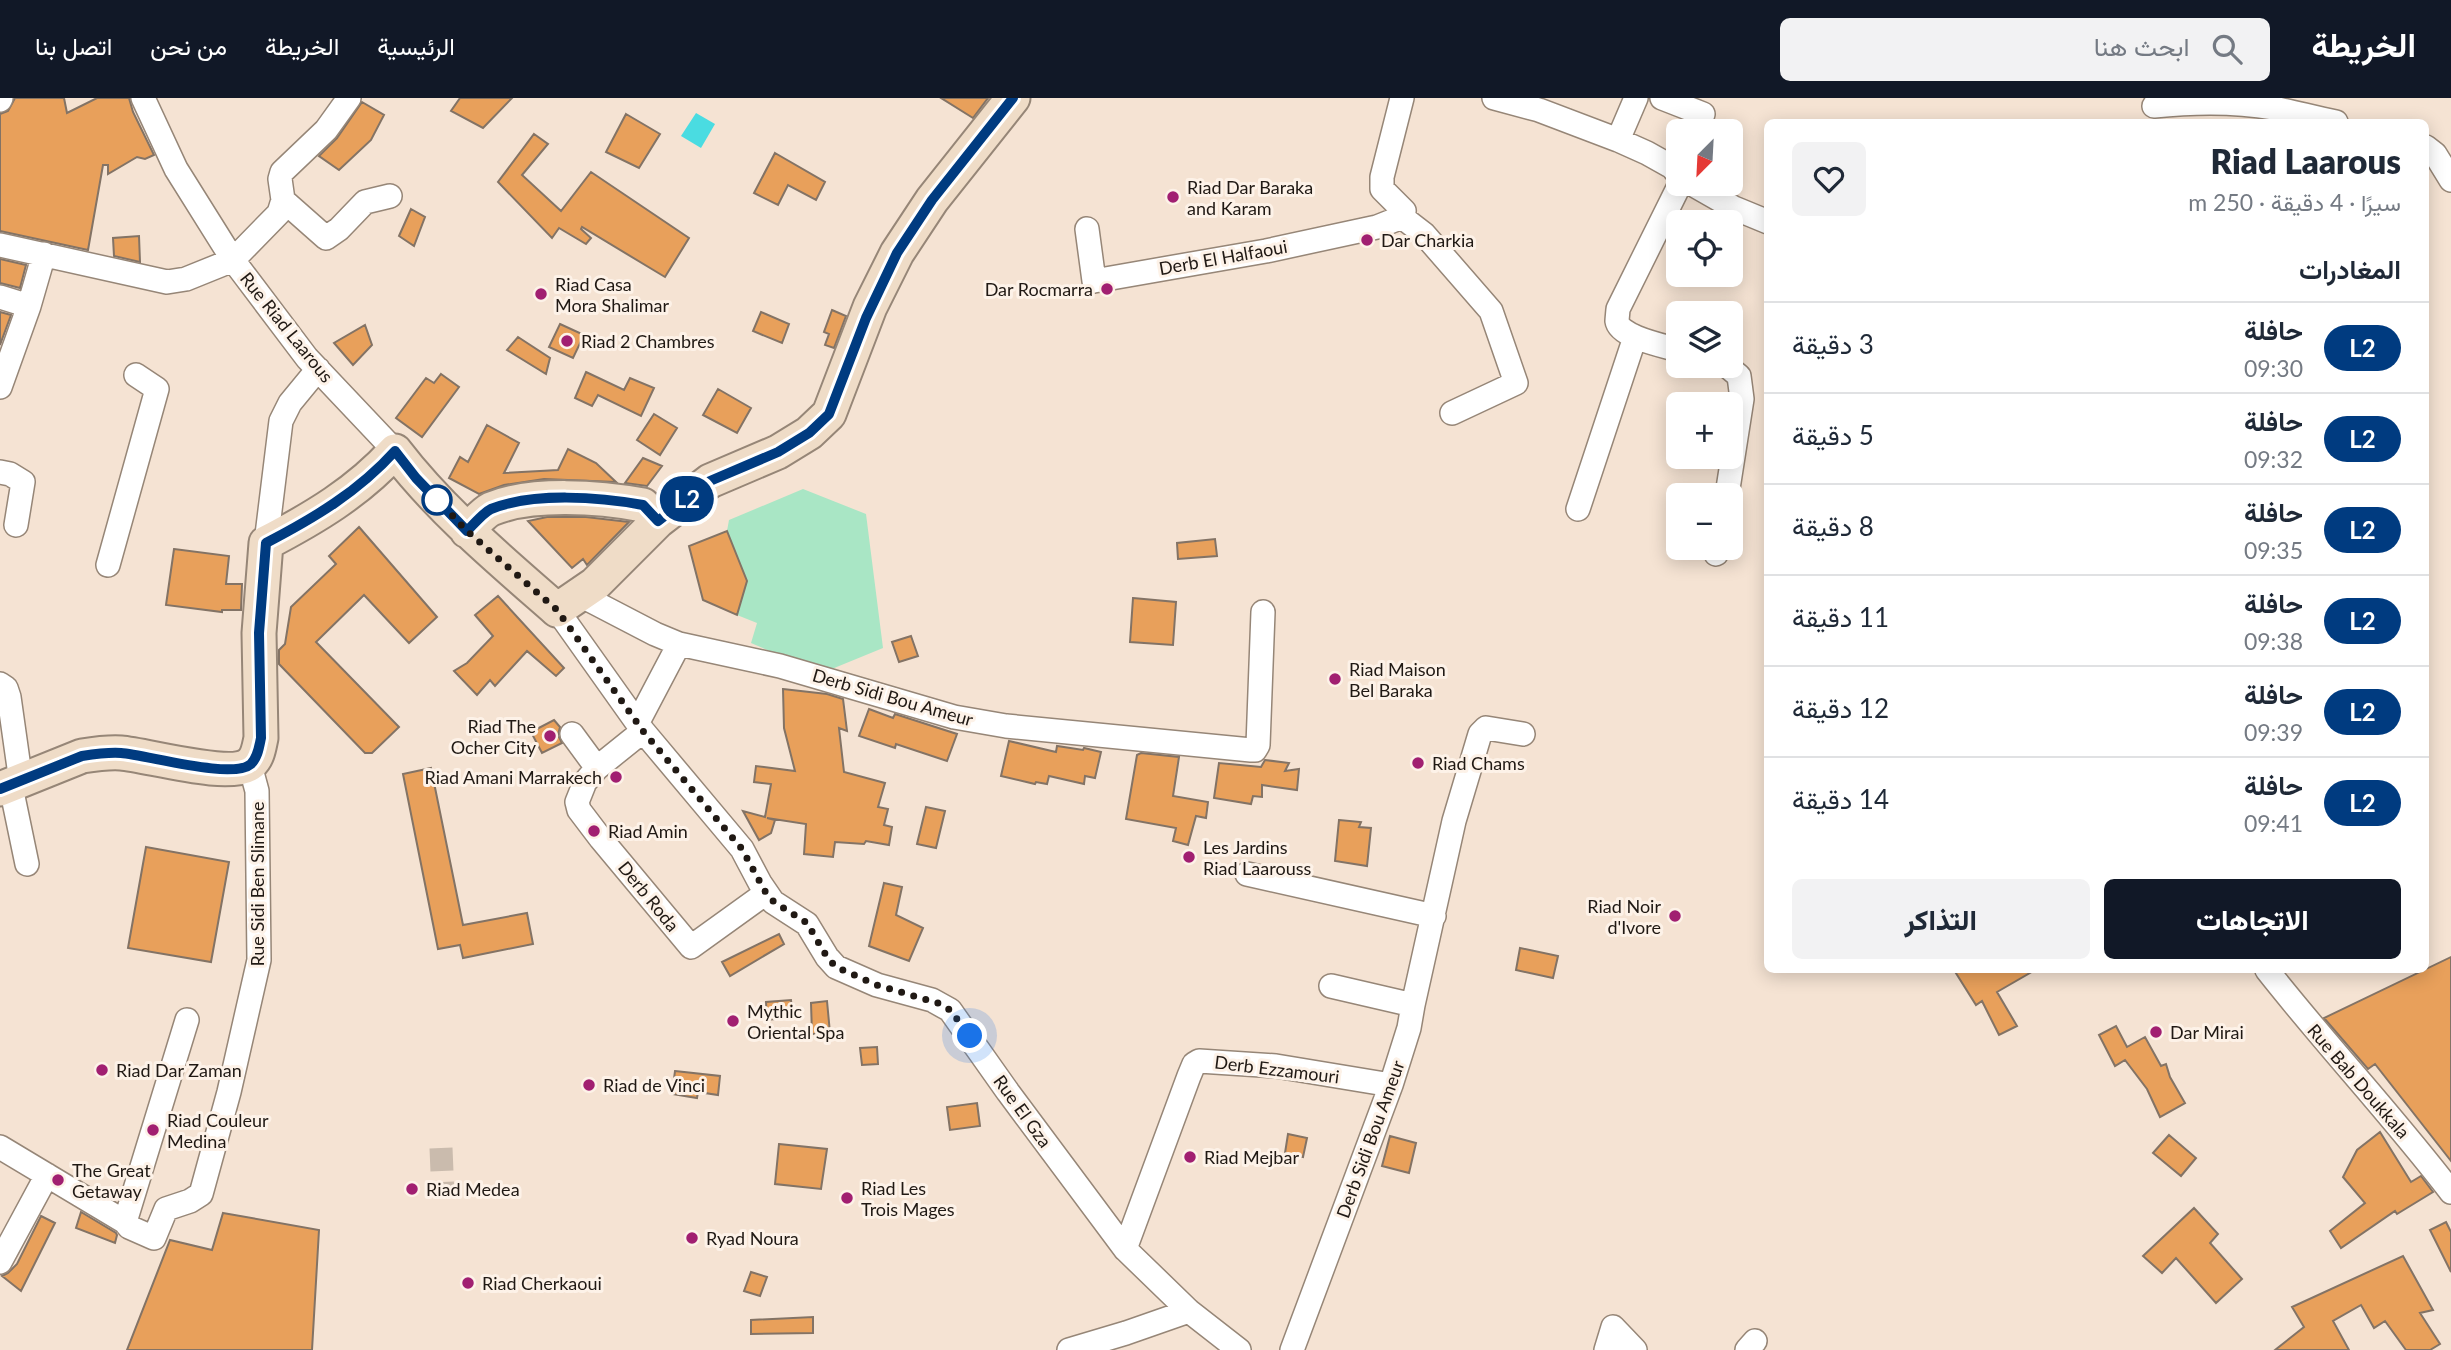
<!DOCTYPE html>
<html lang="ar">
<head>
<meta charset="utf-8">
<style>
	:root { --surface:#fff; --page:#f2f2f3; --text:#1f2937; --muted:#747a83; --line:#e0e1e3; --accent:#111827 }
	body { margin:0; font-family:Lato,Vazirmatn,sans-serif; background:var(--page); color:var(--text); direction:rtl; height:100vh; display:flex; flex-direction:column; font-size:26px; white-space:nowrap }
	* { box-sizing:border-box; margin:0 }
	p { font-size:23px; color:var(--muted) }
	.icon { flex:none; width:38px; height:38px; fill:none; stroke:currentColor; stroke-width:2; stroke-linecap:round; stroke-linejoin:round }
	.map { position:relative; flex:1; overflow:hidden; direction:ltr }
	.sheet { position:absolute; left:1764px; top:21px; width:665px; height:854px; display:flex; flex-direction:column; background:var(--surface); border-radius:10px; box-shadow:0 4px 18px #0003; direction:rtl }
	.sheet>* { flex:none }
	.badge { padding:0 14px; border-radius:23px; font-size:24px; line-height:46px }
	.needle { width:46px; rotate:204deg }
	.buttons { position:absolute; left:1666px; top:21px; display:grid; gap:14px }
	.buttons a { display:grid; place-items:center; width:77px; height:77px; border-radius:10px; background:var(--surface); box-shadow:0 4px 18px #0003; font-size:35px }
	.you { position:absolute; width:35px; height:35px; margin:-18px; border:5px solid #fff; border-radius:50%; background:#1a73e8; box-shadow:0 0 0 10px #1a73e833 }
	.map>.badge { position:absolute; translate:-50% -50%; box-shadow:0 0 0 4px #fff }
	h2 { padding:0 28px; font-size:26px; line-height:63px }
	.round { display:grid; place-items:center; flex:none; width:74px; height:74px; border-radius:10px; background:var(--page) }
	.overview { display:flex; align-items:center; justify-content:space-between; height:119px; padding:0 28px }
	h1 { font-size:33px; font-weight:800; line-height:52px }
	.cta { display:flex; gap:14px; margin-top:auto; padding:14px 28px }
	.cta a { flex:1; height:80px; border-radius:10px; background:var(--accent); color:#fff; font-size:28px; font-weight:800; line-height:80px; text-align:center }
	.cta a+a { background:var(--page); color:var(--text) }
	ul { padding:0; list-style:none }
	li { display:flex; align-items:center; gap:21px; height:91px; padding:0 28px; border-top:2px solid var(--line) }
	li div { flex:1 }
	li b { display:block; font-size:26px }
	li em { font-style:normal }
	li .badge { min-width:77px; font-weight:700; text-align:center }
	header { display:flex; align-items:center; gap:42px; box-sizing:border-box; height:98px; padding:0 35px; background:var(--accent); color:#fff }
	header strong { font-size:33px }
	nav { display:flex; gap:38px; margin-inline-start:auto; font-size:24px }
	.search { width:490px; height:63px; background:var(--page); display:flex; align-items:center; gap:18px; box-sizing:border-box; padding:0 24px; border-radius:10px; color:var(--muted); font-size:26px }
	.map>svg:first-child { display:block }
	.green { fill:#a9e6c5 }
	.water { fill:#4adce1 }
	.building { fill:#e8a05b; stroke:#837365; stroke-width:2 }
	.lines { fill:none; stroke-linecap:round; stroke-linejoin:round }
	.street-tunnel { stroke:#cabbad; stroke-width:23; stroke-dasharray:23 11; stroke-linecap:butt }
	.street-casing { stroke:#968677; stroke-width:26 }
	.secondary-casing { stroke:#968677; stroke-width:37 }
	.street { stroke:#fff; stroke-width:23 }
	.secondary { stroke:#efdcc7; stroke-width:33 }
	.line-casing { stroke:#fff; stroke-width:16 }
	.line { stroke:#003b80; stroke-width:10 }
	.walk { stroke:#201914; stroke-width:7; stroke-dasharray:0 12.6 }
	.poi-dot { fill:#a11f71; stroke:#fdf2e8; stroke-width:2.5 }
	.stop-dot { fill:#fff; stroke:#003b80; stroke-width:3.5 }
	.labels { text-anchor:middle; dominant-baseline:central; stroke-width:6; stroke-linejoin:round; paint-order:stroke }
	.poi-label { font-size:18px; fill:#201914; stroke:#fdf2e8; text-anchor:start }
	.street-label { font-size:18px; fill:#201914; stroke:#fdf2e8 }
</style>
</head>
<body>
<header>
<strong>الخريطة</strong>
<div class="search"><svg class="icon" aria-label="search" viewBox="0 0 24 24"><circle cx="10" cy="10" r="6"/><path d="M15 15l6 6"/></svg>ابحث هنا</div>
<nav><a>الرئيسية</a><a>الخريطة</a><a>من نحن</a><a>اتصل بنا</a></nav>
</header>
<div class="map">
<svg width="2451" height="1252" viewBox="0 0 2451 1252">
	<rect width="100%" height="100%" fill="#f5e3d3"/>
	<!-- green -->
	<path class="green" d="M803,391L866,416L883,550L822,575L751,545L757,525L737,517L747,483L727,433L729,422Z"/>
	<!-- water -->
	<path class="water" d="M696,15L715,26L701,50L681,38Z"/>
	<!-- building -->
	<path class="building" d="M15,0H64L67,15L97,0H129L133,14L154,57L145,61L137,59L108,76V67H103L88,152L0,133V16L8,13Z
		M460,0H512L483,30L451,13Z
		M941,0H988L973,20Z
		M362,4L384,17L371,42L339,72L319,58L337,40Z
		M626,16L660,36L639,70L606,54Z
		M534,36L548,46L522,77L561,113L591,74L689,140L665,179L582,129L581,131L591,140L586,146L559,130L552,140L498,84Z
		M775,55L825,84L816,102L788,87L778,107L754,95Z
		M411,111L425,119L414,148L399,138Z
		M139,138L140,164L114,158L113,140Z
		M0,161L26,167L20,190L0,185Z
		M832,212L846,218L834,250L825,247L829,236L824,234Z
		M0,214L11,217L0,247Z
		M761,214L789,226L782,245L753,233Z
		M560,226L584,237L573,260L549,249Z
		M365,227L372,247L353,267L334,245Z
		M518,239L550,260L546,276L507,252Z
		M586,274L624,292L630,280L654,290L641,318L598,297L592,308L575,300Z
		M441,276L459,289L422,339L396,320L426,280L434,285Z
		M718,291L751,310L737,335L703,317Z
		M654,316L677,330L660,357L637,342Z
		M487,327L519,345L504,375L558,372L568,351L596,365L616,384L544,381L504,387L479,396L449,380L460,359L468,364Z
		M643,360L662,368L647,388L625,385Z
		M547,419H586L629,424L587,467L583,461L572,470L528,423Z
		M359,429L437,519L409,545L364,497L316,544L399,629L372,655H365L279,566V552L285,546L291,509L336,466L329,458Z
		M727,433L747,483L737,517L703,502L689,448Z
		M1215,441L1217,458L1178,461L1177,445Z
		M174,451L229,458L226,486H242L241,512H222V514L166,507Z
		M498,498L564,570L556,578L527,553L495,588L490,582L477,597L454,573L467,565L493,538L475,517Z
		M1133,500L1176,504L1173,547L1130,544Z
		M911,538L918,558L899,564L892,544Z
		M783,591L827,596L843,601L847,633L839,630L844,674L885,685L878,709L888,711L884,727L892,729L889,747L866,743L864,746L835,744L833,759L804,756L806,726L767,720L775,722L771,735L759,742L743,713L765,719L771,686L754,684L756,668L795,673L784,630Z
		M869,611L893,620L895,616L957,636L947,663L896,646L895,650L859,638Z
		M554,622L560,629L558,637L562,645L542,655L531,634Z
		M1009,643L1056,654L1057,648L1083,652L1084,650L1101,654L1095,680L1085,678L1084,686L1049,678L1047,686L1036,684L1035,686L1001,678Z
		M1141,655L1179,659L1173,698L1208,704L1206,720L1196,718L1188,747L1173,743L1176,730L1126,721L1137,657Z
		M1265,662L1289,665L1285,673L1299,671L1297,692L1262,687V699L1253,698L1251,706L1214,700L1219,665L1261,669Z
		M431,670L463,827L527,815L533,846L463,860L460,847L438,851L403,676Z
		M926,709L945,713L936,750L917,746Z
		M1339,722L1361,724L1359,729L1371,730L1367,768L1335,763Z
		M146,749L229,764L211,864L128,850Z
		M884,785L902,789L896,817L923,830L909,863L869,848Z
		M779,836L784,846L730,878L722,864Z
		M1520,850L1558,858L1553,880L1516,872Z
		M2451,859V1063L2375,966L2368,971L2324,920Z
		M1954,872H2035L1997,894L2017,928L1999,937L1982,903L1976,907Z
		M791,902L793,919L767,922L766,904Z
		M827,903L830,935L812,936L811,905Z
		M2116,928L2127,949L2145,939L2161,968L2166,966L2170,979L2185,1005L2160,1019L2147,991L2125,962L2115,968L2099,937Z
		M877,949L878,966L862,967L860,950Z
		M675,973L720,978L718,997L698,994L697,1000L672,996Z
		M977,1005L980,1028L950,1032L947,1009Z
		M2380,1034L2411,1084L2421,1078L2433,1094L2397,1116L2395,1113L2341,1150L2330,1133L2365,1105L2343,1079L2357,1052Z
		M1288,1036L1307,1040L1303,1059L1285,1055Z
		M2169,1037L2196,1060L2181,1078L2153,1055Z
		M1390,1038L1416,1045L1409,1075L1382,1068Z
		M779,1046L827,1051L821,1091L775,1086Z
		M2194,1110L2218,1136L2210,1145L2242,1181L2216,1205L2176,1160L2162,1175L2143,1158Z
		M81,1114L116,1135L117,1137L115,1145L76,1130Z
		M223,1115L319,1132L312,1252H127L170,1142L212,1152Z
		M41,1118L55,1125L21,1193L2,1178L8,1175L17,1166Z
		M2446,1124L2451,1134V1174L2430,1132Z
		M2403,1158L2433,1212L2420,1215L2440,1246L2430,1252H2406L2385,1223L2374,1230L2361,1207L2333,1223L2349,1252H2275L2304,1229L2292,1209Z
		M751,1174L767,1179L760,1198L744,1193Z
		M813,1219V1235L751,1236V1222Z"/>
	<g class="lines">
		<!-- street-tunnel -->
		<path class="street-tunnel" d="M441,1050L443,1098"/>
		<!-- street casing -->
		<g class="street-casing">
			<path id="street" d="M143,0L176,71L233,162L307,260L395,353
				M1494,0L1539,12L1618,42L1647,55L1672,69L1678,76
				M1662,0L1703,16
				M0,2L1,0
				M2154,8C2193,4 2233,3 2273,10C2294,14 2315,20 2336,24
				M1618,42L1636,0
				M2426,49L2435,56L2451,82
				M1692,86L1734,110L1768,124
				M283,102L326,140L339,131L365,104L390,98
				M1402,119L1424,136L1491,213L1516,285L1452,315
				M1087,131L1094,183L1266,153L1377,129L1402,119L1404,113L1382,91V79L1402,0
				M0,147L167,184L186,181L233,162L279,115L283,102L280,81L282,74L326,32L349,0
				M0,199L29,208
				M1678,252C1665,248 1619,239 1617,223C1617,222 1618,212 1618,211L1680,86
				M0,289L29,208L44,156
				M0,374L10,376L23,384L16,427
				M1727,397L1742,301L1739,278L1727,268
				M1578,411L1635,239
				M266,445L281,323L290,305L318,271
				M1716,456L1717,450
				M108,467L157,291L136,277
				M580,497L655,536L679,546L780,568L954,619L1006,628L1251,652H1255L1258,647L1263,514
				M557,512L643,633L742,751L760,785L773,804L807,826L827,859L836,869L877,887L932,902L950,912L1008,994L1125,1151L1189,1213L1239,1252
				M0,586L6,590L9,599L21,684
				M638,624L679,546
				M643,633L597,670L585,684L577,704L579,712L601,741L691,849L766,795
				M572,636L597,670
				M11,689L27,766
				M1247,776L1434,818
				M2267,872C2326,947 2392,1017 2451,1094
				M1413,907L1454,723L1480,636L1486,630L1523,636
				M0,1049L125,1124L129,1129L154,1140L166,1111L190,1103L201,1096L229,994L259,862L257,693L250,667
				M125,1124L187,922
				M1125,1151L1189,978L1194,966L1199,963L1276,968L1391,987
				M0,1164L47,1077
				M1069,1252L1126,1235L1189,1213
				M1292,1252L1391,987L1409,930L1413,907L1331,888
				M1606,1252L1613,1229L1635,1252
				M1747,1252L1755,1243"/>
		</g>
		<!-- secondary casing -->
		<g class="secondary-casing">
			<path id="secondary" d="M467,433C474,426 483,415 491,411C532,394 600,399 643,407L658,423
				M0,691L82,658C95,656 108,654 121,655C147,657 232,682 251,665C258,659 259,649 261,640L259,535L266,445C314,420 358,394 395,353C441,413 500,462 557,512L595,486L658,423L710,383L778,354L809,335L829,316L870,209L897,155L932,102L1013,0"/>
		</g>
		<!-- street -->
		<use href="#street" class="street"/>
		<!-- secondary -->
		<use href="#secondary" class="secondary"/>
	</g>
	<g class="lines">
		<!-- line casing -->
		<g class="line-casing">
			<path id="line" d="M0,691L82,658C95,656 108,654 121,655C147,657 233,682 251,666C258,659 259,649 261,640L259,535L266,445C314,420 358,394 395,353L416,380L467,433C474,426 483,415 491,411C533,394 600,399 643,407L658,423L710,383L778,354L809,335L829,316L866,220L897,155L932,102L1013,0"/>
		</g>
		<!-- line -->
		<use href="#line" class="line"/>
		<!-- walk -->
		<path class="walk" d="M437,402L432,396L467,433L557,512L643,633L742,751L766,795L774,804L807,825L827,859L836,869L877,887L941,906L950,912L970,938"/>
	</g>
	<!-- markers -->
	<g class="poi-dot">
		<circle cx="1173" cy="99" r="7"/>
		<circle cx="1367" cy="142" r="7"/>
		<circle cx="1107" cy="191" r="7"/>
		<circle cx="541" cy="196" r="7"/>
		<circle cx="567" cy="243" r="7"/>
		<circle cx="1335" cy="581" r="7"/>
		<circle cx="550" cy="638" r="7"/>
		<circle cx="1418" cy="665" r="7"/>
		<circle cx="616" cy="679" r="7"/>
		<circle cx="594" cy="733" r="7"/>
		<circle cx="1189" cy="759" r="7"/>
		<circle cx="1675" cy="818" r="7"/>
		<circle cx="733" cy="923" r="7"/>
		<circle cx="2156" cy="934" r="7"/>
		<circle cx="102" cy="972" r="7"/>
		<circle cx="589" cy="987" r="7"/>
		<circle cx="153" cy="1032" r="7"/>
		<circle cx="1190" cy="1059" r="7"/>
		<circle cx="58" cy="1082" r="7"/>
		<circle cx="412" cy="1091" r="7"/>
		<circle cx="847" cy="1100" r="7"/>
		<circle cx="692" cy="1140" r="7"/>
		<circle cx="468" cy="1185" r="7"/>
	</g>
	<circle class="stop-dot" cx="437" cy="402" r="14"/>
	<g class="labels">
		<!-- poi labels -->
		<g class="poi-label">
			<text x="1187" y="89">Riad Dar Baraka<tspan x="1187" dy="21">and Karam</tspan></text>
			<text x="1381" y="142">Dar Charkia</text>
			<text x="555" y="186">Riad Casa<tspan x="555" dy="21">Mora Shalimar</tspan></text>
			<text x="1093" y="191" text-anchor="end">Dar Rocmarra</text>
			<text x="581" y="243">Riad 2 Chambres</text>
			<text x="1349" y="571">Riad Maison<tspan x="1349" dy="21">Bel Baraka</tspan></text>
			<text x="536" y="628" text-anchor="end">Riad The<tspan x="536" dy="21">Ocher City</tspan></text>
			<text x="1432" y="665">Riad Chams</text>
			<text x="602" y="679" text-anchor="end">Riad Amani Marrakech</text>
			<text x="608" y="733">Riad Amin</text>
			<text x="1203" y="749">Les Jardins<tspan x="1203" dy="21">Riad Laarouss</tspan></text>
			<text x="1661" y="808" text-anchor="end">Riad Noir<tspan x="1661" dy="21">d'Ivore</tspan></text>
			<text x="747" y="913">Mythic<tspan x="747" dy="21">Oriental Spa</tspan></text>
			<text x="2170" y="934">Dar Mirai</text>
			<text x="116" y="972">Riad Dar Zaman</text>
			<text x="603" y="987">Riad de Vinci</text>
			<text x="167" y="1022">Riad Couleur<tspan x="167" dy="21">Medina</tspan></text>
			<text x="1204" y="1059">Riad Mejbar</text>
			<text x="72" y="1072">The Great<tspan x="72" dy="21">Getaway</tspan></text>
			<text x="861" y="1090">Riad Les<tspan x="861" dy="21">Trois Mages</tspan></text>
			<text x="426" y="1091">Riad Medea</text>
			<text x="706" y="1140">Ryad Noura</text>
			<text x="482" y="1185">Riad Cherkaoui</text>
		</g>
		<!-- street labels -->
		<g class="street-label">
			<text transform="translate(1223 159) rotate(-10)">Derb El Halfaoui</text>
			<text transform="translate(287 229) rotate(51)">Rue Riad Laarous</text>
			<text transform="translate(893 599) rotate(16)">Derb Sidi Bou Ameur</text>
			<text transform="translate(257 786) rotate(-90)">Rue Sidi Ben Slimane</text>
			<text transform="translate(649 798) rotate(51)">Derb Roda</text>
			<text transform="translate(1277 971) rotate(7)">Derb Ezzamouri</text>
			<text transform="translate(2359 983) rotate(49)">Rue Bab Doukkala</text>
			<text transform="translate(1023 1013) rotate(54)">Rue El Gza</text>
			<text transform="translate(1370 1041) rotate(-70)">Derb Sidi Bou Ameur</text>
		</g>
	</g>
</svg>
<div class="buttons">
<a><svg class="needle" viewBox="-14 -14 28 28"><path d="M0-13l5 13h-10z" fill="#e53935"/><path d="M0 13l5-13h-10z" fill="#747a83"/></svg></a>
<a><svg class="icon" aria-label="locate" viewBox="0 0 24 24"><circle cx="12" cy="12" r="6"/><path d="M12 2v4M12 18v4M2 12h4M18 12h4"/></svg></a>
<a><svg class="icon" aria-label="layers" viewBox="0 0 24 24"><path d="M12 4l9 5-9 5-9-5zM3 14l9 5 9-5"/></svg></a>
<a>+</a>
<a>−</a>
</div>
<div class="you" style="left:970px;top:938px"></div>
<b class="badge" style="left:687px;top:401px;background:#003b80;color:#fff">L2</b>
<section class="sheet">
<div class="overview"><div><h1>Riad Laarous</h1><p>سيرًا · 4 دقيقة · 250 m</p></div><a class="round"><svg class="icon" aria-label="heart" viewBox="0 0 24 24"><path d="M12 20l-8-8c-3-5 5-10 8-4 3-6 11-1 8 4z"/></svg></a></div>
<h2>المغادرات</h2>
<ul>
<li><span class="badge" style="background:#003b80;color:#fff">L2</span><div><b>حافلة</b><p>09:30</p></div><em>3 دقيقة</em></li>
<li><span class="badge" style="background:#003b80;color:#fff">L2</span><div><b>حافلة</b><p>09:32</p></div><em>5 دقيقة</em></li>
<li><span class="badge" style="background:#003b80;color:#fff">L2</span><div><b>حافلة</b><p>09:35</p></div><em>8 دقيقة</em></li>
<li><span class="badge" style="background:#003b80;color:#fff">L2</span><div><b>حافلة</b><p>09:38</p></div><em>11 دقيقة</em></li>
<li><span class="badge" style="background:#003b80;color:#fff">L2</span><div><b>حافلة</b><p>09:39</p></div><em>12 دقيقة</em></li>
<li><span class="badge" style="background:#003b80;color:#fff">L2</span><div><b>حافلة</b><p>09:41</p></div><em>14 دقيقة</em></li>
</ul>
<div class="cta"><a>الاتجاهات</a><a>التذاكر</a></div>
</section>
</div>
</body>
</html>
